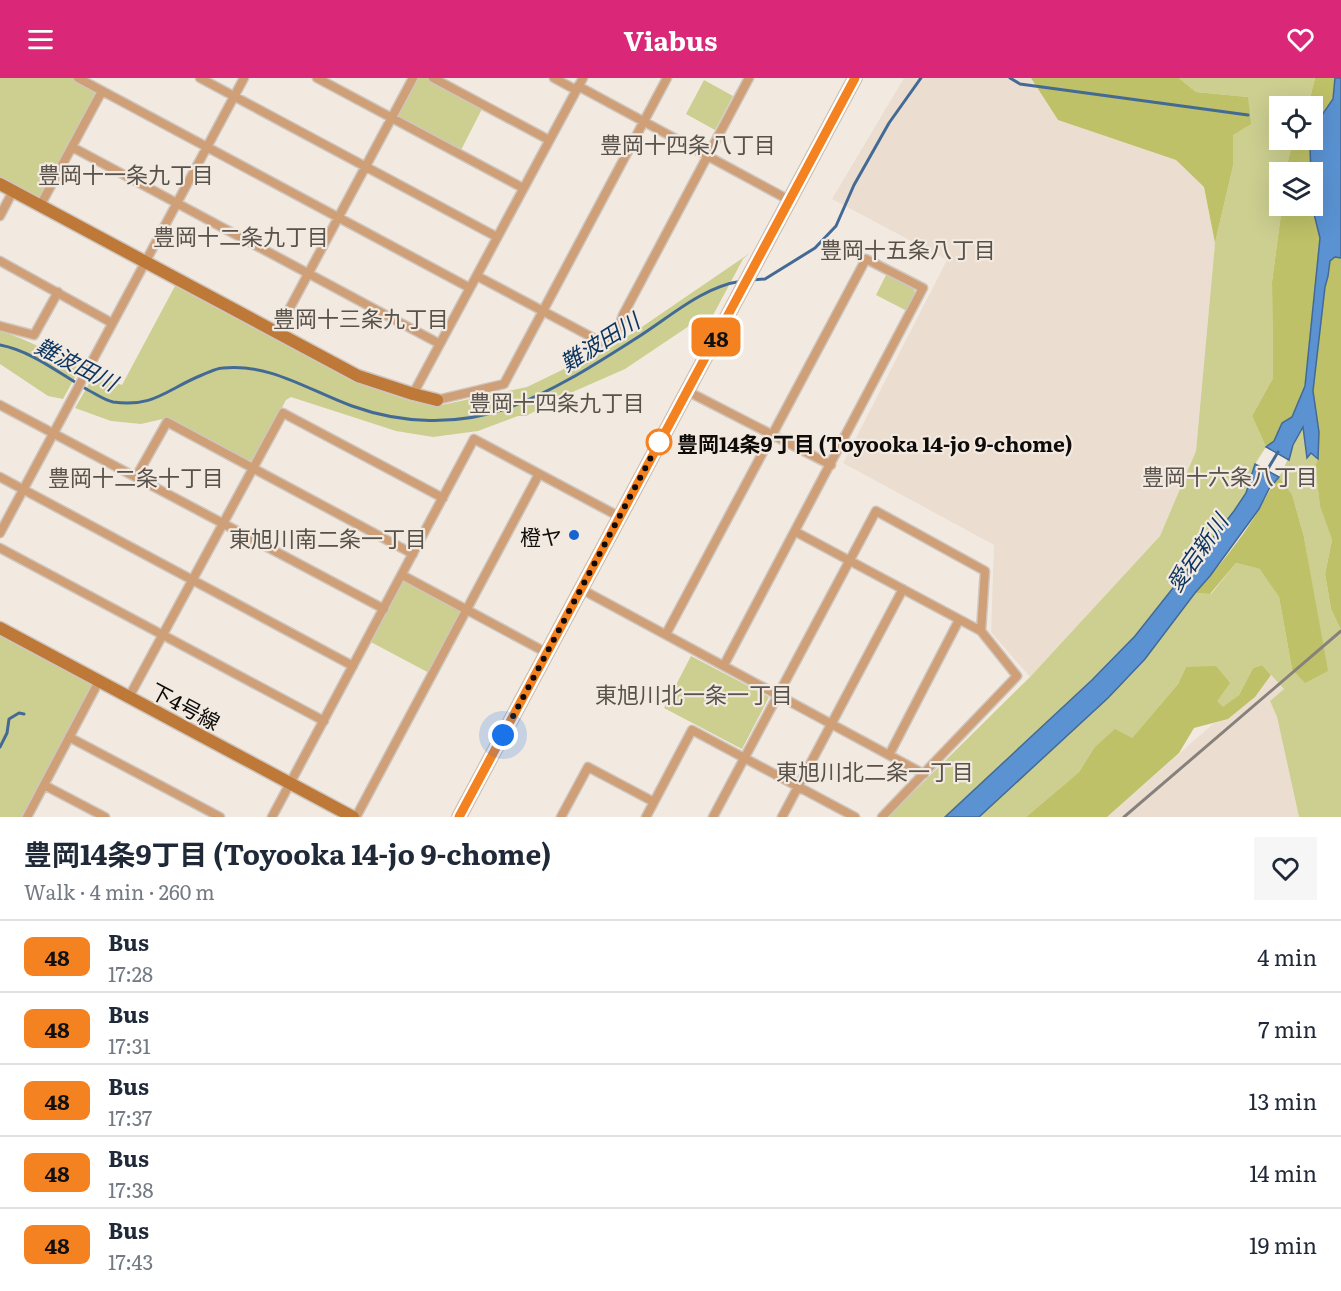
<!DOCTYPE html>
<html lang="en">
<head>
<meta charset="utf-8">
<style>
	:root { --surface:#fff; --page:#f6f6f7; --text:#1f2937; --muted:#747a83; --line:#e0e1e3; --accent:#db2777 }
	body { margin:0; font-family:Literata,"Noto Sans JP",serif; background:var(--page); color:var(--text); height:100vh; display:flex; flex-direction:column; font-size:22px; white-space:nowrap }
	* { box-sizing:border-box; margin:0 }
	p { font-size:20px; color:var(--muted) }
	.icon { flex:none; width:33px; height:33px; fill:none; stroke:currentColor; stroke-width:2; stroke-linecap:round; stroke-linejoin:round }
	.map { position:relative; height:739px; overflow:hidden }
	.drawer { display:flex; flex-direction:column; background:var(--surface); flex:1 }
	.drawer>* { flex:none }
	.badge { padding:0 12px; border-radius:9px; font-size:21px; line-height:39px }
	.buttons { position:absolute; left:1269px; top:18px; display:grid; gap:12px }
	.buttons a { display:grid; place-items:center; width:54px; height:54px; border-radius:0px; background:var(--surface); box-shadow:0 6px 24px #0002; font-size:30px }
	.you { position:absolute; width:30px; height:30px; margin:-15px; border:4px solid #fff; border-radius:50%; background:#1a73e8; box-shadow:0 0 0 9px #1a73e833 }
	.map>.badge { position:absolute; translate:-50% -50%; box-shadow:0 0 0 3px #fff }
	.round { display:grid; place-items:center; flex:none; width:63px; height:63px; border-radius:0px; background:var(--page) }
	.head { display:flex; align-items:center; justify-content:space-between; height:102px; padding:0 24px }
	h1 { font-size:28px; font-weight:700; line-height:45px }
	ul { padding:0; list-style:none }
	li { display:flex; align-items:center; gap:18px; height:72px; padding:0 24px; border-top:2px solid var(--line) }
	li div { flex:1 }
	li b { display:block; font-size:22px }
	li em { font-style:normal }
	li .badge { min-width:66px; font-weight:700; text-align:center }
	header { display:flex; justify-content:space-between; align-items:center; height:78px; padding:0 24px; background:var(--accent); color:#fff; font-size:27px; font-weight:700 }
	.map>svg:first-child { display:block }
	.built { fill:#ebded0 }
	.green { fill:#cccf90 }
	.forest { fill:#bec167 }
	.water { fill:#5a92d2; stroke:#436a95; stroke-width:1.5 }
	.lines { fill:none; stroke-linecap:round; stroke-linejoin:round }
	.stream { stroke:#436a95; stroke-width:3 }
	.street-casing { stroke:#cec6be; stroke-width:11 }
	.secondary-casing { stroke:#cec6be; stroke-width:15 }
	.primary-casing { stroke:#cec6be; stroke-width:16 }
	.street { stroke:#cf9f78; stroke-width:8 }
	.secondary { stroke:#be7838; stroke-width:12 }
	.primary { stroke:#a5611c; stroke-width:14 }
	.rail { stroke:#87817b; stroke-width:3 }
	.line-casing { stroke:#fff; stroke-width:14 }
	.line { stroke:#f58220; stroke-width:9 }
	.walk { stroke:#0e0b08; stroke-width:6; stroke-dasharray:0 10.8 }
	.stop-dot { fill:#fff; stroke:#f58220; stroke-width:3 }
	.poi-dot { fill:#1765d0; stroke:#f2eae1; stroke-width:2 }
	.labels { text-anchor:middle; dominant-baseline:central; stroke-width:4.5; stroke-linejoin:round; paint-order:stroke }
	.stop-label { font-size:21px; font-weight:bold; fill:#0e0b08; stroke:#f2eae1; text-anchor:start }
	.poi-label { font-size:21px; fill:#0e0b08; stroke:#f2eae1; text-anchor:end }
	.street-label { font-size:21px; fill:#0e0b08; stroke:#f2eae1 }
	.neighbourhood-label { font-size:22px; fill:#58524b; stroke:#f2eae1 }
	.water-label { font-size:22px; font-style:italic; fill:#0b345e; stroke:#f2eae1 }
</style>
</head>
<body>
<header><svg class="icon" aria-label="menu" viewBox="0 0 24 24"><path d="M4 6h16M4 12h16M4 18h16"/></svg>Viabus<svg class="icon" aria-label="heart" viewBox="0 0 24 24"><path d="M12 20l-8-8c-3-5 5-10 8-4 3-6 11-1 8 4z"/></svg></header>
<div class="map">
<svg width="1341" height="739" viewBox="0 0 1341 739">
	<rect width="100%" height="100%" fill="#f2eae1"/>
	<!-- built -->
	<path class="built" d="M904,0H1031L1058,42L1176,82L1204,109L1215,165L1196,373L1160,458L1030,599L991,554L994,467L843,385L947,182L832,121Z
		M1271,597L1284,611L1270,623L1277,639L1299,739H1107L1214,645L1228,641L1255,619Z"/>
	<!-- green -->
	<path class="green" d="M0,0H78L102,13L40,128L0,106Z
		M413,0H433L484,27L459,76L392,40Z
		M1179,0H1315L1308,28H1280V62H1295L1289,78L1286,94H1280V128H1282L1272,204L1273,300L1252,338L1266,369L1255,386L1246,415L1234,433L1135,558L1092,602L945,739H888L1030,599L1160,458L1196,373L1215,165L1233,88V57L1248,19L1196,14Z
		M704,2L733,18L715,52L686,36Z
		M750,175L743,181L711,241L692,246L625,291L559,320L526,338H518L478,353L433,359L396,353L291,319L286,322L254,382L249,383L167,340L141,346L111,343L75,330L94,297L122,307L175,208L354,304L410,323L437,328L527,309L601,273L633,255Z
		M886,197L914,211L916,218L907,233L876,217Z
		M0,253C29,262 54,276 80,290L63,321L48,318L0,286Z
		M1303,348L1307,379L1311,374L1318,381L1315,388L1320,427L1332,462L1325,496L1331,531L1341,552V739H1299L1277,639L1270,623L1284,611L1262,587L1253,590L1239,617L1223,630L1186,589L1178,606L1132,660L1094,670L1079,694L1026,739H979L1108,620L1145,581L1195,515L1211,516L1236,485L1261,491L1279,519L1292,591L1327,593L1304,459L1292,416L1279,399C1288,383 1294,365 1303,348Z
		M402,497L467,532L433,597L367,562Z
		M0,558L93,607L24,739H0Z
		M691,578L769,619L742,671L664,630Z"/>
	<!-- forest -->
	<path class="forest" d="M1031,0H1179L1196,14L1248,19L1251,46L1233,57V88L1215,165L1204,109L1176,82L1058,42Z
		M1315,0H1335L1333,21L1320,40L1310,69L1311,94H1286L1289,78L1295,62H1312V28H1308Z
		M1282,128H1312L1320,159L1305,308L1292,339L1282,345L1274,363L1266,369L1252,338L1273,300L1272,204Z
		M1335,179L1341,180V552L1331,531L1325,496L1332,462L1320,428L1315,388L1318,381L1313,313L1325,209L1328,198L1330,183Z
		M1279,399L1292,416L1304,459L1328,593L1305,605L1292,591L1279,519L1260,491L1236,485L1210,516L1195,515C1218,490 1241,461 1259,432C1266,420 1270,410 1279,399Z
		M1262,587L1271,597L1255,619L1228,641L1194,650L1179,675L1107,739H1026L1079,694L1094,670L1115,651L1132,660L1178,606L1186,589L1216,588L1230,605L1217,623L1223,629L1239,617L1253,590Z"/>
	<!-- water -->
	<path class="water" d="M1335,0H1341V180L1335,179L1330,183L1328,198L1325,209L1313,313L1319,354L1318,381L1311,375L1307,380L1303,349L1293,367L1289,382L1266,369L1274,363L1282,345L1292,339L1305,308L1320,160L1312,128L1310,69L1318,48L1313,47V39L1320,40L1333,21Z
		M1255,386L1279,399L1269,411L1259,431L1210,498L1195,515L1145,581L1108,620L979,739H945L1092,602L1135,558L1234,433L1246,415Z"/>
	<g class="lines">
		<!-- stream -->
		<path class="stream" d="M1010,0L1020,6L1248,37
			M751,202L765,201L815,170L836,148L854,107L889,45L921,0
			M0,267C32,273 60,296 88,312C96,316 104,322 113,324C154,330 167,311 202,297C208,295 216,290 223,290C270,285 310,313 352,328C402,346 457,348 508,330C554,313 594,287 635,261C669,240 701,209 742,203
			M1266,394L1278,374
			M0,669L7,655L9,641L19,635L24,636"/>
		<!-- street casing -->
		<g class="street-casing">
			<path id="street" d="M78,0L470,210
				M200,0L497,159
				M317,0L523,110
				M433,0L549,62
				M554,0L576,12
				M578,8L789,122
				M72,69L440,266
				M40,128L102,13
				M0,138L13,113
				M0,183L112,245
				M477,198L601,264L617,255L623,237L749,0
				M0,248L34,257L58,214
				M277,254L413,0
				M687,313L831,387
				M413,316L583,0
				M437,322L504,306L667,0
				M0,327L384,531
				M0,399L353,588
				M136,399L167,344L413,476
				M796,454L981,553L1017,598L882,739
				M0,455L244,0
				M0,470L324,643
				M402,497L547,575
				M581,511L924,696
				M666,556L866,181L923,210L724,587
				M129,619L283,335L443,420
				M69,659L220,739
				M889,677L959,542
				M44,707L105,739
				M27,739L99,603
				M272,739L474,361L620,439
				M356,739L539,396
				M561,739L588,689L654,724
				M646,739L692,652L855,739
				M713,739L876,433L985,493L981,553
				M782,739L903,511"/>
		</g>
		<!-- secondary casing -->
		<g class="secondary-casing">
			<path id="secondary" d="M0,106L358,298L413,316L437,322
				M0,550L353,739"/>
		</g>
		<!-- primary casing -->
		<g class="primary-casing">
			<path id="primary" d="M459,739L855,0"/>
		</g>
		<!-- street -->
		<use href="#street" class="street"/>
		<!-- secondary -->
		<use href="#secondary" class="secondary"/>
		<!-- primary -->
		<use href="#primary" class="primary"/>
		<!-- rail -->
		<path class="rail" d="M1124,739L1341,553"/>
	</g>
	<g class="lines">
		<!-- line casing -->
		<g class="line-casing">
			<path id="line" d="M459,739L855,0"/>
		</g>
		<!-- line -->
		<use href="#line" class="line"/>
		<!-- walk -->
		<path class="walk" d="M503,657L664,355L659,364"/>
	</g>
	<!-- markers -->
	<circle class="stop-dot" cx="659" cy="364" r="12"/>
	<circle class="poi-dot" cx="574" cy="457" r="6"/>
	<g class="labels">
		<!-- stop labels -->
		<g class="stop-label">
			<text x="677" y="364">豊岡14条9丁目 (Toyooka 14-jo 9-chome)</text>
		</g>
		<!-- poi labels -->
		<g class="poi-label">
			<text x="562" y="457">橙ヤ</text>
		</g>
		<!-- street labels -->
		<g class="street-label">
			<text transform="translate(186 627) rotate(28)">下4号線</text>
		</g>
		<!-- neighbourhood labels -->
		<g class="neighbourhood-label">
			<text x="688" y="65">豊岡十四条八丁目</text>
			<text x="126" y="95">豊岡十一条九丁目</text>
			<text x="241" y="157">豊岡十二条九丁目</text>
			<text x="908" y="170">豊岡十五条八丁目</text>
			<text x="361" y="239">豊岡十三条九丁目</text>
			<text x="557" y="323">豊岡十四条九丁目</text>
			<text x="1230" y="397">豊岡十六条八丁目</text>
			<text x="136" y="398">豊岡十二条十丁目</text>
			<text x="328" y="459">東旭川南二条一丁目</text>
			<text x="694" y="615">東旭川北一条一丁目</text>
			<text x="875" y="692">東旭川北二条一丁目</text>
		</g>
		<!-- water labels -->
		<g class="water-label">
			<text transform="translate(599 263) rotate(-32)">難波田川</text>
			<text transform="translate(77 285) rotate(27)">難波田川</text>
			<text transform="translate(1196 474) rotate(-55)">愛宕新川</text>
		</g>
	</g>
</svg>
<div class="buttons">
<a><svg class="icon" aria-label="locate" viewBox="0 0 24 24"><circle cx="12" cy="12" r="6"/><path d="M12 2v4M12 18v4M2 12h4M18 12h4"/></svg></a>
<a><svg class="icon" aria-label="layers" viewBox="0 0 24 24"><path d="M12 4l9 5-9 5-9-5zM3 14l9 5 9-5"/></svg></a>
</div>
<div class="you" style="left:503px;top:657px"></div>
<b class="badge" style="left:716px;top:259px;background:#f58220;color:#111">48</b>
</div>
<section class="drawer">
<div class="head"><div><h1>豊岡14条9丁目 (Toyooka 14-jo 9-chome)</h1><p>Walk · 4 min · 260 m</p></div><a class="round"><svg class="icon" aria-label="heart" viewBox="0 0 24 24"><path d="M12 20l-8-8c-3-5 5-10 8-4 3-6 11-1 8 4z"/></svg></a></div>
<ul>
<li><span class="badge" style="background:#f58220;color:#111">48</span><div><b>Bus</b><p>17:28</p></div><em>4 min</em></li>
<li><span class="badge" style="background:#f58220;color:#111">48</span><div><b>Bus</b><p>17:31</p></div><em>7 min</em></li>
<li><span class="badge" style="background:#f58220;color:#111">48</span><div><b>Bus</b><p>17:37</p></div><em>13 min</em></li>
<li><span class="badge" style="background:#f58220;color:#111">48</span><div><b>Bus</b><p>17:38</p></div><em>14 min</em></li>
<li><span class="badge" style="background:#f58220;color:#111">48</span><div><b>Bus</b><p>17:43</p></div><em>19 min</em></li>
</ul>
</section>
</body>
</html>
